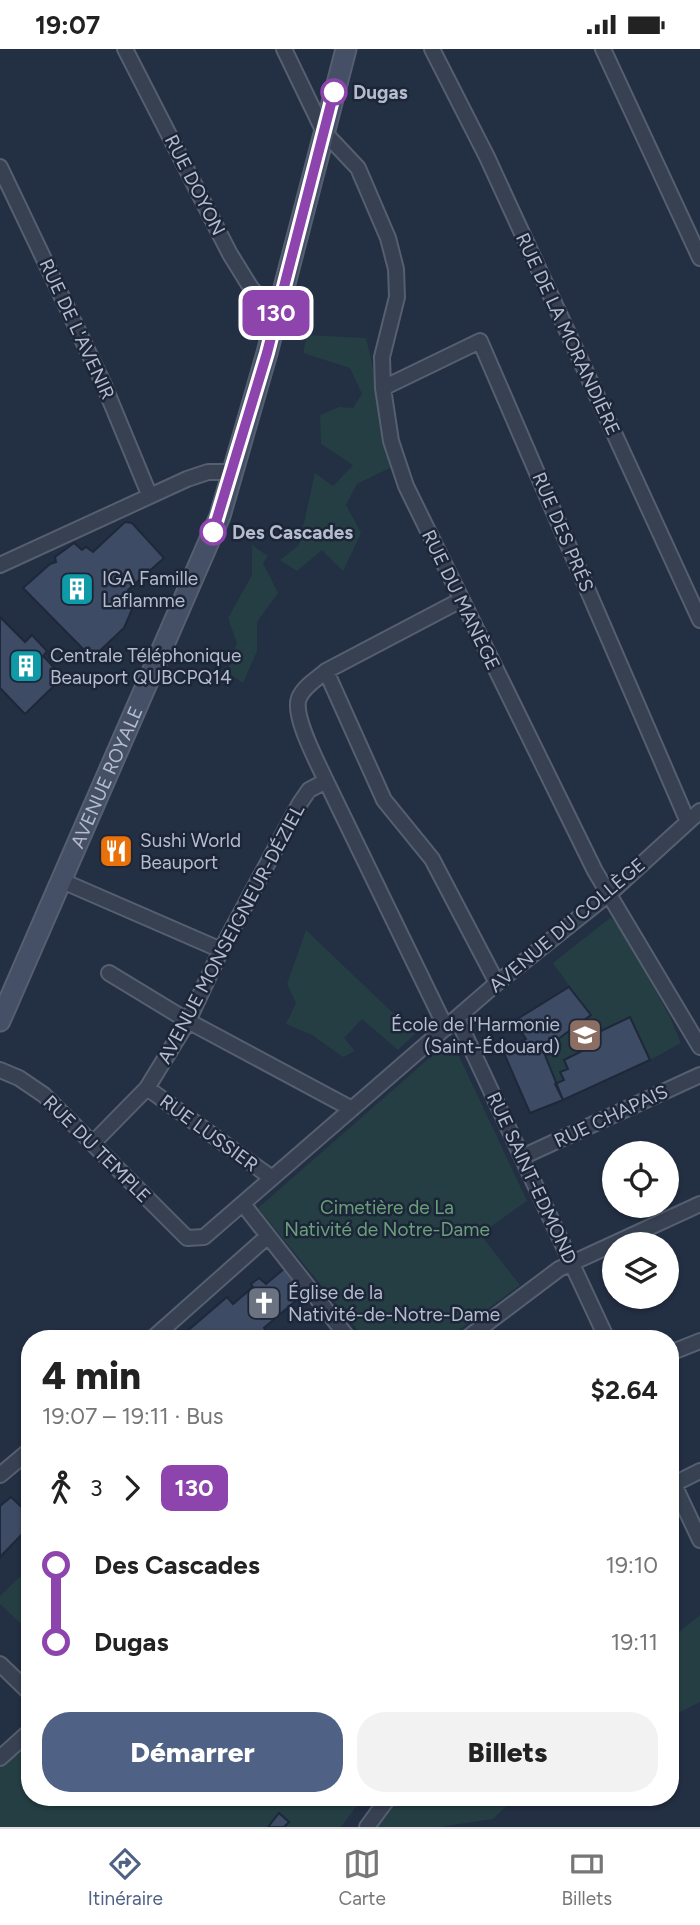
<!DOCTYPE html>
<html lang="fr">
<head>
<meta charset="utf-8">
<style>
	:root { --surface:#fff; --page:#f2f2f2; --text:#222; --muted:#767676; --line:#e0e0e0; --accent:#4f6185 }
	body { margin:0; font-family:Figtree,sans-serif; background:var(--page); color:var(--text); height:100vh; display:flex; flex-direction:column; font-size:26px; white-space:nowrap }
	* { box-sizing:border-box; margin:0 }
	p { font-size:23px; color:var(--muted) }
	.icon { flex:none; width:38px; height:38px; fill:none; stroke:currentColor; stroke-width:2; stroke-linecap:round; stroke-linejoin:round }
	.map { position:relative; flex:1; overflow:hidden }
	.sheet { position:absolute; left:21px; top:1281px; width:658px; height:476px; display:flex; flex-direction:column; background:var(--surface); border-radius:28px; box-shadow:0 2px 5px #0004 }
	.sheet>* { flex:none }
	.badge { padding:0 14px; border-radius:10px; font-size:24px; line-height:46px }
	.buttons { position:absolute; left:602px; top:1092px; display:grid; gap:14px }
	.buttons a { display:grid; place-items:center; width:77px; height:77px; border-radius:50%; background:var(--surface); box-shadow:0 2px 5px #0004; font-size:35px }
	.map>.badge { position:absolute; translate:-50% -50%; box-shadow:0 0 0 4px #fff }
	.legs { display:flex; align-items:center; gap:10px; height:77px; padding:0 21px; font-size:23px }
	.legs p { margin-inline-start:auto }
	.head { display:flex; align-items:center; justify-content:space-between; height:119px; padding:0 21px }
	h1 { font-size:38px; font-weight:800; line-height:52px }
	.cta { display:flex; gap:14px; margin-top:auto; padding:14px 21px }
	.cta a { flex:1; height:80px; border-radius:28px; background:var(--accent); color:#fff; font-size:28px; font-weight:800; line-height:80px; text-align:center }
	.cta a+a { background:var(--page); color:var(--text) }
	ul { padding:0 21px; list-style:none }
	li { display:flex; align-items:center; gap:24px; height:77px; font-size:26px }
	li i { display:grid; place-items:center; width:10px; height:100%; margin:0 9px; background:currentColor }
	li i::after { content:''; width:18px; height:18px; margin:-9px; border:5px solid; border-radius:50%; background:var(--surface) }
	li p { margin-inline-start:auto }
	li:first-child i { background:linear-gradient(#0000 50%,currentColor 0) }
	li:last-child i { background:linear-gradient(currentColor 50%,#0000 0) }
	.status { display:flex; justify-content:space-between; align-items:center; height:49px; padding:0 35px; background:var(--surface); direction:ltr }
	.status svg { height:19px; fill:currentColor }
	.tab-bar { display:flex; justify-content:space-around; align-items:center; height:98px; border-top:2px solid var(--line); background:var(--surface); font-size:19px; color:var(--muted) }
	.tab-bar a { display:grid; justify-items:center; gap:4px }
	.tab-bar .selected { color:var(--accent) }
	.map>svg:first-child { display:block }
	.green { fill:#253e44 }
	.building { fill:#3e4b64; stroke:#1e283a; stroke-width:2 }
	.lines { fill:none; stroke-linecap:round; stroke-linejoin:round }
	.minor-casing { stroke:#555f70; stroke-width:18 }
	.secondary-casing { stroke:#555f70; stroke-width:23 }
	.minor { stroke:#374152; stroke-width:14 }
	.secondary { stroke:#454f66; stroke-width:19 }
	.line-1-casing { stroke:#fff; stroke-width:16 }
	.line-1 { stroke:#8e44ad; stroke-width:10 }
	.stop-1-dot { fill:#fff; stroke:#8e44ad; stroke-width:3.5 }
	.labels { text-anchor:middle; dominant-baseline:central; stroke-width:5; stroke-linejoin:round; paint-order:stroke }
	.stop-label { font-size:19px; font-weight:bold; fill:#b4bccd; stroke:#1c2638; text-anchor:start }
	.street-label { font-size:19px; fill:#b4bccd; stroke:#1c2638 }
	.poi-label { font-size:19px; fill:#b4bccd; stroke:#1c2638; text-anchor:start }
	.park-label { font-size:19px; fill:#69a079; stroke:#1c2638 }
</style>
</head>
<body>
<div class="status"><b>19:07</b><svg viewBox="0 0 49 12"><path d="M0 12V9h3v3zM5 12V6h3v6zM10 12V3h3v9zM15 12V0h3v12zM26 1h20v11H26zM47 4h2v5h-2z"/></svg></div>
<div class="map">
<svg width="700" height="1778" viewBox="0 0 700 1778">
	<rect width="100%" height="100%" fill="#232f43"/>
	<!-- green -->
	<path class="green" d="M307,286L366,289L396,416L357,435L346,456L361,484L343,522L322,501L297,522L280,511L299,496L315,424L333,437L353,416L321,395L320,366L339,358L353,359L362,345L350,319L303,304Z
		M252,496L268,507L263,514L278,544L257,573V602L243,634L227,623L237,594L228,569L252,526Z
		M610,869L618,874L669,966L681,994L650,1011L630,968L580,992L584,1001L564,1010L568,1020L560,1024L564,1031L555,1035L543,1001L590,966L553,914Z
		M306,881L415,985L398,1001L362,970L344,989L355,1002L343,1008L312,986L286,975L296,954L287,935Z
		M451,990L527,1152L480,1185L520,1236L447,1290H365L258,1159Z
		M30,1518V1583L0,1555V1547Z
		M700,1566V1653L670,1668V1590Z
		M30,1682V1748H363L341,1778H0V1709Z
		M395,1748H516L493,1770L439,1778H376Z"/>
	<!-- building -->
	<path class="building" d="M125,473L132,474L164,509L128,541L137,549L124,579L92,609L23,539L50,515L56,513L55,508L74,494L82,501L86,498L93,503Z
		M0,568L25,593L32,586L47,602L43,607L63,628L25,665L0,639Z
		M569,938L591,966L543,1001L563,1051L530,1064L503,1002L526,990L514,972Z
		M630,968L650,1011L563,1051L555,1035L564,1031L560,1023L568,1020L564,1011L584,1001L580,992Z
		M285,1219L309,1247L302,1253L299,1249L264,1279L272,1290H178L227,1248L233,1255L253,1238L251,1235L259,1229L266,1235Z
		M11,1448L30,1466V1477L0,1508V1457Z
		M279,1764L289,1773L284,1778H268Z"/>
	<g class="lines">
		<!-- minor casing -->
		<g class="minor-casing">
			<path id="minor" d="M125,0L230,205L251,239L276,266
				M284,0L324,83L358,119L388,189L396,220L397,248L382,308L383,339L391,392L406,437L595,822L700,998
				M432,0L487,108L700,571
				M603,0L700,209
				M0,118L103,334L149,445
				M383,339L480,292L688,773
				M0,516L187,430L208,423H232
				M326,622L384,751L432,810L497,934
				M326,732L446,979
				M60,831L221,901
				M109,924L188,972L352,1060
				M457,969L607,1290
				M0,1021L19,1029L44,1046L187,1189L204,1188L497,934L610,844L700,762
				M147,1039L272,1129
				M93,1094L147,1039L188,972L221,901L300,754L309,741L326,732C318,714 292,667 299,649C304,637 317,630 326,622L461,551
				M522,1108L700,1026
				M243,1155L349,1290
				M152,1290L268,1187
				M466,1290L559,1220L700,1155
				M670,1304L700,1292
				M0,1426L30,1401
				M670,1427L700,1491
				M670,1437L700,1422
				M0,1615L30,1644
				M0,1709L30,1682
				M367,1778L389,1748"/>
		</g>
		<!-- secondary casing -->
		<g class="secondary-casing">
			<g id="secondary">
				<path id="s1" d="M0,972L220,467L267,304L346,0"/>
			</g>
		</g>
		<!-- minor -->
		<use href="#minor" class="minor"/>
		<!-- secondary -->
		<use href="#secondary" class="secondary"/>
	</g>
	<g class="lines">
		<!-- line-1 casing -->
		<g class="line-1-casing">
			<path id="line-1" d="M213,483L267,304L334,43"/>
		</g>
		<!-- line-1 -->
		<use href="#line-1" class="line-1"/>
	</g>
	<!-- icons -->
	<defs>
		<g id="building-square" transform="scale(1.75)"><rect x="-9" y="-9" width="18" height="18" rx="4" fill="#0f9aa8" stroke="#1c2638"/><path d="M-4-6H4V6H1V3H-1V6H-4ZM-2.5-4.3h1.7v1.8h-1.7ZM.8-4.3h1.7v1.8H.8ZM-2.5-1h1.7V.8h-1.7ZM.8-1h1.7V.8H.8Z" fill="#fff"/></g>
		<g id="restaurant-square" transform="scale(1.75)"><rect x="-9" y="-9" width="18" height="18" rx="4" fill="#e8710a" stroke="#1c2638"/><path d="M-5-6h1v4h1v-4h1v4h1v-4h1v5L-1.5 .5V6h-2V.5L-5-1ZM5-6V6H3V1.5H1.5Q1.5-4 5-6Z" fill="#fff"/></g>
		<g id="school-square" transform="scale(1.75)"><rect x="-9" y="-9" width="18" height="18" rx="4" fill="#8d6e63" stroke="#1c2638"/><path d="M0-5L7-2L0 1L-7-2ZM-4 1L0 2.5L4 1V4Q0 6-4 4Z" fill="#fff"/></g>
		<g id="church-square" transform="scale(1.75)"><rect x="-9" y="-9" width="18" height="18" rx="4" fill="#6b7280" stroke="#1c2638"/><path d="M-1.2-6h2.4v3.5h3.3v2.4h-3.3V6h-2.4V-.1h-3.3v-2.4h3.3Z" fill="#fff"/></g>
	</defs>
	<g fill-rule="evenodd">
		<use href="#building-square" x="77" y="540"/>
		<use href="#building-square" x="26" y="617"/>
		<use href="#restaurant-square" x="116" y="802"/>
		<use href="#school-square" x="585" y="986"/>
		<use href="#church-square" x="264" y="1254"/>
	</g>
	<!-- markers -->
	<g class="stop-1-dot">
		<circle cx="334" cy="43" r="12"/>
		<circle cx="213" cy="483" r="12"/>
	</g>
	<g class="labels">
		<!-- stop labels -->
		<g class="stop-label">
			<text x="353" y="43">Dugas</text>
			<text x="232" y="483">Des Cascades</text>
		</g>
		<!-- street labels -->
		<g class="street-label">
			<text transform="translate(195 136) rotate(63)">RUE DOYON</text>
			<text transform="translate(77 280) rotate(65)">RUE DE L'AVENIR</text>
			<text transform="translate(568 285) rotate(65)">RUE DE LA MORANDIÈRE</text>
			<text transform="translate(563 483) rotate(67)">RUE DES PRÉS</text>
			<text transform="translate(461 551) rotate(64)">RUE DU MANÈGE</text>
			<text stroke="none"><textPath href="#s1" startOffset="266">AVENUE ROYALE</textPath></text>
			<text transform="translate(567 876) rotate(-40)">AVENUE DU COLLÈGE</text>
			<text transform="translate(231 885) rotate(-62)">AVENUE MONSEIGNEUR-DÉZIEL</text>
			<text transform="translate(611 1067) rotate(-25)">RUE CHAPAIS</text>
			<text transform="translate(209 1084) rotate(36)">RUE LUSSIER</text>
			<text transform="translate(97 1100) rotate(45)">RUE DU TEMPLE</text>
			<text transform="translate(532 1129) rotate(65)">RUE SAINT-EDMOND</text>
		</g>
		<!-- poi labels -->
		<g class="poi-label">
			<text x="102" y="529">IGA Famille<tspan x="102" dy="22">Laflamme</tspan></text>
			<text x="50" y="606">Centrale Téléphonique<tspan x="50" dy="22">Beauport QUBCPQ14</tspan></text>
			<text x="140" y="791">Sushi World<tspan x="140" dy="22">Beauport</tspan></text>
			<text x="560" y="975" text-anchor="end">École de l'Harmonie<tspan x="560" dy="22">(Saint-Édouard)</tspan></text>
			<text x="288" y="1243">Église de la<tspan x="288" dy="22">Nativité-de-Notre-Dame</tspan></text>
		</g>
		<!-- park labels -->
		<g class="park-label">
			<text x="387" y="1158">Cimetière de La<tspan x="387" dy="22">Nativité de Notre-Dame</tspan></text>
		</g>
	</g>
</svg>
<div class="buttons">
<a><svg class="icon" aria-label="locate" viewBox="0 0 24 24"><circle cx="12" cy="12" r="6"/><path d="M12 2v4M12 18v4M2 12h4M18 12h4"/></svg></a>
<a><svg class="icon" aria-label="layers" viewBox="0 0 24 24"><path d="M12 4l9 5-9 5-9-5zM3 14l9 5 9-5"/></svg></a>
</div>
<b class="badge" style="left:276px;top:264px;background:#8e44ad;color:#fff">130</b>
<section class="sheet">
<div class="head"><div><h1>4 min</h1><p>19:07 – 19:11 · Bus</p></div><b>$2.64</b></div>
<div class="legs"><svg class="icon" aria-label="walk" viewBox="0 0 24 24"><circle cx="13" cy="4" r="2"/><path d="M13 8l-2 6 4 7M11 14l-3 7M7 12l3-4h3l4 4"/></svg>3<svg class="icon" aria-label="forward" viewBox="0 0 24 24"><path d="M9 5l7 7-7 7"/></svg><b class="badge" style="background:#8e44ad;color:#fff">130</b></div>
<ul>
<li><i style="color:#8e44ad"></i><b>Des Cascades</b><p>19:10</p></li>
<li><i style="color:#8e44ad"></i><b>Dugas</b><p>19:11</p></li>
</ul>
<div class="cta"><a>Démarrer</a><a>Billets</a></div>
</section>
</div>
<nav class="tab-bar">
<a class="selected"><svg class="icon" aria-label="directions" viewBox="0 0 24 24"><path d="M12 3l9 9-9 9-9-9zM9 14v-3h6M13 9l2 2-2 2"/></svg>Itinéraire</a>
<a><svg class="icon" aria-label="map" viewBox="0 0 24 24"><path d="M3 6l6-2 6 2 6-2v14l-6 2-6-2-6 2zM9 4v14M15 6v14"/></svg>Carte</a>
<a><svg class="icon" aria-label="tickets" viewBox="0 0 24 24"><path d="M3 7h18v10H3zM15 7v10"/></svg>Billets</a>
</nav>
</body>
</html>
